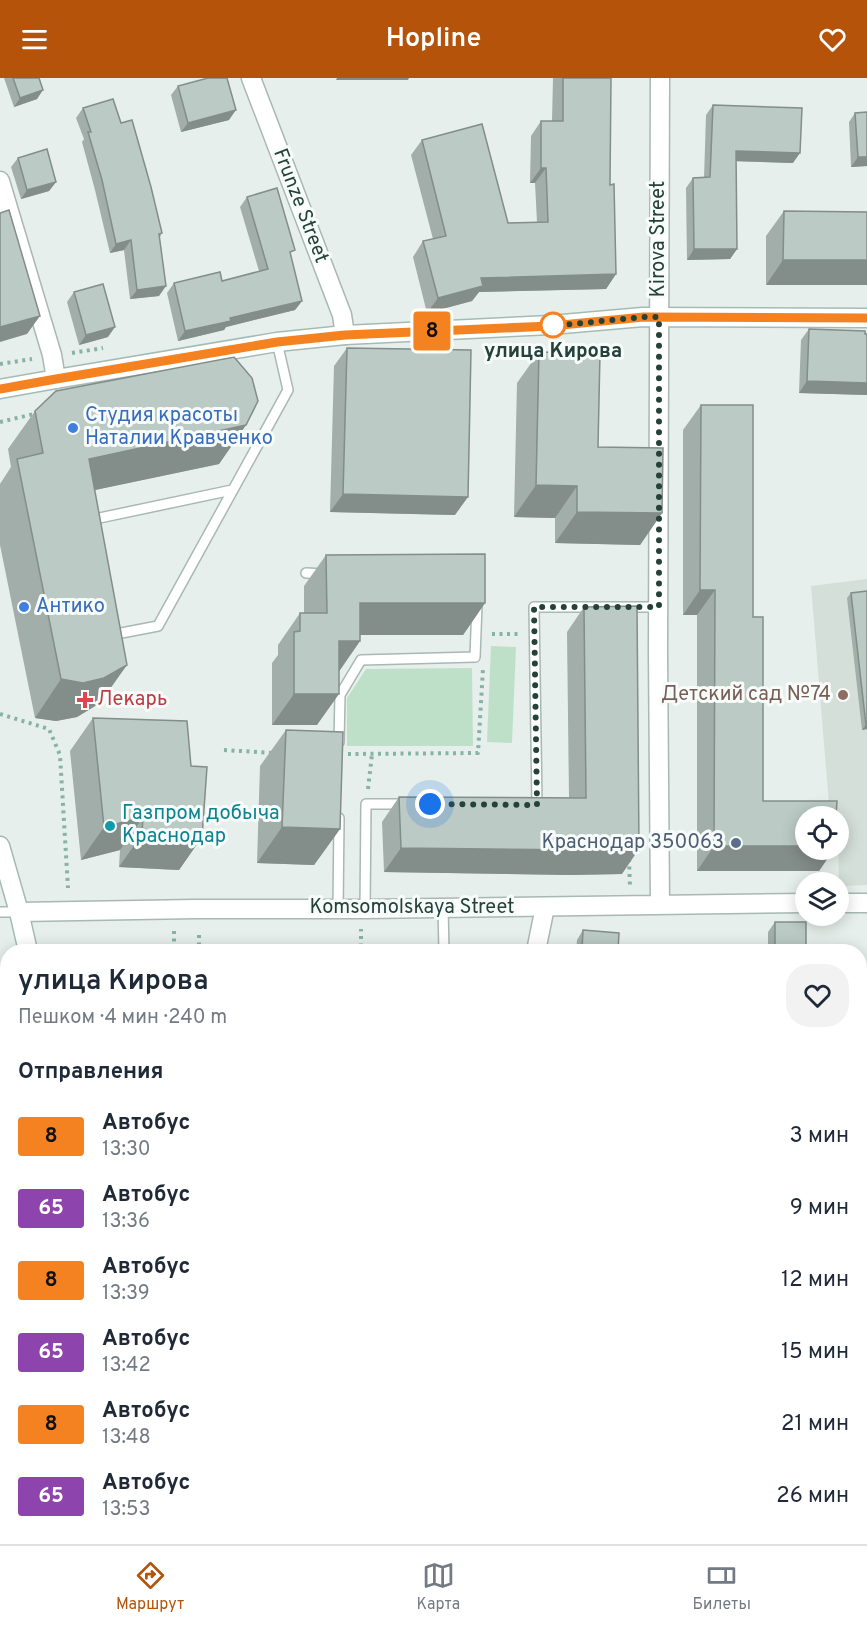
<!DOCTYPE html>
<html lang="ru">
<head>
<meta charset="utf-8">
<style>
	:root { --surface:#fff; --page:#f2f2f3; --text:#1f2937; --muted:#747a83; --line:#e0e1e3; --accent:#b45309 }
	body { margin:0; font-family:Overpass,sans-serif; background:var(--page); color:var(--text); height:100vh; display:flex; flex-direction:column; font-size:22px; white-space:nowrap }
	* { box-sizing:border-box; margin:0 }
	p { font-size:20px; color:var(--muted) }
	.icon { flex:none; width:33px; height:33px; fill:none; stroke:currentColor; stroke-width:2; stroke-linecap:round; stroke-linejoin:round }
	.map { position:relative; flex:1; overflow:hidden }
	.panel { position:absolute; left:0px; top:866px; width:867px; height:602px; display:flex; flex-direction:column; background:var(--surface); border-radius:24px 24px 0 0; box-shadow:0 3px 15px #0003 }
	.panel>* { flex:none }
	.badge { padding:0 12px; border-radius:4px; font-size:21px; line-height:39px }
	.buttons { position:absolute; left:795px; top:728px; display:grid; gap:12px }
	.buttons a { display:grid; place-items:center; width:54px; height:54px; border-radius:50%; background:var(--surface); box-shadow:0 3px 15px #0003; font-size:30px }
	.you { position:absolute; width:30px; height:30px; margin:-15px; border:4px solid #fff; border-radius:50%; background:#1a73e8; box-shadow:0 0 0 9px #1a73e833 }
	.map>.badge { position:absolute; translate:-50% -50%; box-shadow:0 0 0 3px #fff }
	h2 { padding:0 18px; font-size:22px; line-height:54px }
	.round { display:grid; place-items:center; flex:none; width:63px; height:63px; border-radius:24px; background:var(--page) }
	.overview { display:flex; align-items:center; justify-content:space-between; height:102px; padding:0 18px }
	h1 { font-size:28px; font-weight:600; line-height:45px }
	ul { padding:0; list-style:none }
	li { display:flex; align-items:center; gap:18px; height:72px; padding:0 18px }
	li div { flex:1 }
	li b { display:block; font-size:22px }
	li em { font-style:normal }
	li .badge { min-width:66px; font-weight:700; text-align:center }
	header { display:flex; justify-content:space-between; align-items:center; height:78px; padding:0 18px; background:var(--accent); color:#fff; font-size:27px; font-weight:600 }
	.tabs { display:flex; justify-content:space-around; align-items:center; height:84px; border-top:2px solid var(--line); background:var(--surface); font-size:16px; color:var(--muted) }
	.tabs a { display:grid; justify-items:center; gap:3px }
	.tabs .selected { color:var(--accent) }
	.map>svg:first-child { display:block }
	.built { fill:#d4dfda }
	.green { fill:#bfe0c8 }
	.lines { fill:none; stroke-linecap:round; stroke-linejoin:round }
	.service-casing { stroke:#a8b8b2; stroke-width:12 }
	.minor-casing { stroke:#a8b8b2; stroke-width:21 }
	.tertiary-casing { stroke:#a8b8b2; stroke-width:21 }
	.secondary-casing { stroke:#a4bbb3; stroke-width:21 }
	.path { stroke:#86b3a5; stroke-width:4; stroke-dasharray:3 4.5; stroke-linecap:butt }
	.service { stroke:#fff; stroke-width:9 }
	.minor { stroke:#fff; stroke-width:18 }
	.tertiary { stroke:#fff; stroke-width:18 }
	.secondary { stroke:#fff; stroke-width:18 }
	.wall { fill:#a1aea9 }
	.shaded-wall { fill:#838d89 }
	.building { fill:#bbcac4; stroke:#838d89; stroke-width:1.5 }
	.line-casing { stroke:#fff; stroke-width:14 }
	.line { stroke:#f58220; stroke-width:9 }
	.walk { stroke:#24423a; stroke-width:6; stroke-dasharray:0 10.8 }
	.stop-dot { fill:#fff; stroke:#f58220; stroke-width:3 }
	.shop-dot { fill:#3f7fe0; stroke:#f7fbf9; stroke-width:2 }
	.education-dot { fill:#8d6e63; stroke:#f7fbf9; stroke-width:2 }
	.health-dot { fill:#e0444e; stroke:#f7fbf9; stroke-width:2 }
	.culture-dot { fill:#0f9aa8; stroke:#f7fbf9; stroke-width:2 }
	.service-dot { fill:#5c6f8a; stroke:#f7fbf9; stroke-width:2 }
	.labels { text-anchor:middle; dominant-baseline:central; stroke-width:6; stroke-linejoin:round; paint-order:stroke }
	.street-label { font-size:20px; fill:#24423a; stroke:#f7fbf9 }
	.stop-label { font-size:20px; font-weight:bold; fill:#24423a; stroke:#f7fbf9 }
	.shop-label { font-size:20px; fill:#366cbe; stroke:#f7fbf9; text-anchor:start }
	.education-label { font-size:20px; fill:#785e54; stroke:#f7fbf9; text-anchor:end }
	.health-label { font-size:20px; fill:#be3a42; stroke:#f7fbf9; text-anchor:start }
	.culture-label { font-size:20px; fill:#0d838f; stroke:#f7fbf9; text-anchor:start }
	.service-label { font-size:20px; fill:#4e5e75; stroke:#f7fbf9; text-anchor:end }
</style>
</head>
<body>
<header><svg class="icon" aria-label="menu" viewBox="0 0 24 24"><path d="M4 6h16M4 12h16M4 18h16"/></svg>Hopline<svg class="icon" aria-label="heart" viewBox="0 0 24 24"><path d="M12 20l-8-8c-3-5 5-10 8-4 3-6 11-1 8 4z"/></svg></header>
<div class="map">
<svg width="867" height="1466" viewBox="0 0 867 1466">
	<rect width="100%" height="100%" fill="#e6efeb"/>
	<!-- built -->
	<path class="built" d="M867,501V807L839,808L838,738H832L829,726L811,508Z"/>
	<!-- green -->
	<path class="green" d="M491,568L516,569L512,665L487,664Z
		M472,590L473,668H347V620L366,591Z"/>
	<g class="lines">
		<!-- service casing -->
		<g class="service-casing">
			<path id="service" d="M91,444L90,442L232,412
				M306,495L325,496
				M111,557L158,548L288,312L277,264
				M339,664L340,617L361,582L475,579L477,527
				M534,727H537L534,529H659
				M443,830L444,873
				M338,831L339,740
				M365,831L366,726H406
				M0,834H19
				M0,1323L8,1321"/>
		</g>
		<!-- minor casing -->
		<g class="minor-casing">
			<path id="minor" d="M251,0L342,237L345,257
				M0,103L52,277L56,301
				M536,873L545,829"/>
		</g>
		<!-- tertiary casing -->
		<g class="tertiary-casing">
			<path id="tertiary" d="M660,0L658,575L660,827
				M838,825H867
				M19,834L195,831H365L806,825
				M860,1400L867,1401"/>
		</g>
		<!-- secondary casing -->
		<g class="secondary-casing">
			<path id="secondary" d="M0,311L56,301L277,264L345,257L551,247L643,239L867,240
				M0,768L19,834L28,873
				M116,1460L117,1466"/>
		</g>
		<!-- path -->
		<path class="path" d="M72,275L103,270
			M0,286L32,281
			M0,344L34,336
			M492,556H520
			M0,636L49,651L60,677L68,810
			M224,672L274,675
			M348,676L478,675L483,591
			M368,711L372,676
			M629,781L630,810
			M174,853V868H181
			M192,868H199V853
			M355,870H361V851
			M0,1059L8,1052"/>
		<!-- service -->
		<use href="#service" class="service"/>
		<!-- minor -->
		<use href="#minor" class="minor"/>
		<!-- tertiary -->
		<use href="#tertiary" class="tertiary"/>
		<!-- secondary -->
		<use href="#secondary" class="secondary"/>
	</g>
	<!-- wall -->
	<path class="wall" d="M4,0H39L37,21L14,29Z
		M553,0H611L610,107L616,196L606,211L479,214L472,223L427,235L413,179L423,163L433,161L411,77L422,62L508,145L537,144L535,105H530L531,58L541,43H552Z
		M178,8L229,42L181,54L171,17Z
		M713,27L793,85L736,83L737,171L730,181L687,182L686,110L693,100H704L706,37Z
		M83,30L121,45L162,155L160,159L159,218L130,221L124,172L110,175L95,112L82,64L84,61L76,40Z
		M855,35L867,88L851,89L849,44Z
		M18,80L56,104L49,113L21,121L11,89Z
		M247,119L291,178L302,223L295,232L226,249L224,252L178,263L167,215L174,205L222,203L259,193L240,129Z
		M784,133L867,134L766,207V158Z
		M74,214L108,259L79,267L67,224Z
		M809,251L867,256V317L799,315L801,262Z
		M347,270L455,437L330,434L334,288Z
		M539,274L598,369L662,435L640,467L555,465V440L514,439L517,305Z
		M701,327L753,539L763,723L806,771H834L819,793H697V537H683V352Z
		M35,333L246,347L219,386L94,412L100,625L77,639L56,643L35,640L0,467V406L11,389L8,371Z
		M326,477L485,525L463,557H360V563L339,593L317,647H272V585L278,577V567L300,535H304V508Z
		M851,515L867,651L862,652L847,520Z
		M584,529L622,796L570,797L384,794L382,744L399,719L569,720L567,554Z
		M93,640L191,688L202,759L179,792L119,789L120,772L81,782L70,673Z
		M286,652L340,751L314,787L257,785L260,688Z
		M775,844L806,873H768V854Z
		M583,852L618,873H576L577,862Z
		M863,1314L867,1367H860V1319Z
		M294,1460H363V1466H294Z
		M390,1460H524L519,1466H414V1461H390Z
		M553,1460H678V1466H554Z
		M709,1460H860L867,1466H708Z"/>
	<!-- shaded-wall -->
	<path class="shaded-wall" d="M337,0H409L408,2H336Z
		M43,12L37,21L14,29L20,20Z
		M236,32L229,42L181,54L188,45Z
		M736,73L800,75L793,85L729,83Z
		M858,79H867V88L851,89Z
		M541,90H546L535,105H530Z
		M56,104L49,113L21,121L27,112Z
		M131,162L124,172L110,175L116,166Z
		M694,171H737L730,181L687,182Z
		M783,182H867V207H766Z
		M616,196L606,211L479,214L472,223L427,235L438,220L481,200Z
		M166,208L159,218L130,221L137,212Z
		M302,223L295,232L226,249L224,252L178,263L185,253L230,240Z
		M40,238L27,256L0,264V249Z
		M115,249L108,259L79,267L86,257Z
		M807,303L867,305V317L799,315Z
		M246,347L219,386L62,419L89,381Z
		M536,407L577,408L555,440L514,439Z
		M343,416L468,419L455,437L330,434Z
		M577,434L662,435L640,467L555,465Z
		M700,512H715L697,537H683Z
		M360,525H485L463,557H338Z
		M339,563H360L338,595Z
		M127,587L100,625L77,639L56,643L35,640L61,601Z
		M294,616H339L317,647H272Z
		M867,646V651L862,652L866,647Z
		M143,739L120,772L81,782L104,749Z
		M282,749L340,751L314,787L257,785Z
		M142,756L202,759L179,792L119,789Z
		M714,768H806V771H834L819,793H697Z
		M401,770L639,771L622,796L570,797L384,794Z
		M860,929L867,930V940H860Z
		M867,1088V1096L863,1101H860V1089Z
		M861,1357H867V1367H860V1359Z
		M392,1460H414V1461H390Z
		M433,1460H456L452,1466H429Z
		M502,1460H524L519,1466H460L463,1461Z
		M717,1460H746L812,1464L811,1466H712Z"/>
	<!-- building -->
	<path class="building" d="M13,0H39L43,12L20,20Z
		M208,0H227L236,32L188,45L178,8Z
		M563,0H611L610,107L614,106L616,196L481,200L483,208L438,220L423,163L446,158L422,62L482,46L508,145L548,144L546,90H541V43H563Z
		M113,21L121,45L132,42L151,109L162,155L159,156L166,208L137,212L131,162L116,166L102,102L88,54H91L83,30Z
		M713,27L802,30L800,75L736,73L737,171H694L693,100L710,99Z
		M867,34V79H858L855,35Z
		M47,71L56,104L27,112L18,80Z
		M277,110L295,172L290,174L302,223L230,240L231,243L185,253L174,205L220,194L222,203L268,191L247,119Z
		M9,132L40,238L0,249V135Z
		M784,133L867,134V182H783Z
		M103,206L115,249L86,257L74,214Z
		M809,251L865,253V256H867V305L807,303Z
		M347,270L471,272L468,419L343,416Z
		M539,274L600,275L598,369L663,370L662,435L577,434V408L536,407Z
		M234,279L252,300L258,323L246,347L89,381L127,587L104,600L83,605L61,601L17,381L43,375L35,333L56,313Z
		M701,327H753V539H763V723H837L836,738H806V768H714L715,512H700Z
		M485,476V525H360V563H339V616H294V554L300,553V535H327L326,477Z
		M867,513V646L866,647L851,515Z
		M637,528L639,771L587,772L401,770L399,719L586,720L584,529Z
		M93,640L187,643L191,688L207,689L202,759L142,756L143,739L104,749Z
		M286,652L343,654L340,751L282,749Z
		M775,844H806V873H775Z
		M583,852L619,855L618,873H582Z
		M860,889L867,890V930L860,929Z
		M860,1045H867V1088L860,1089Z
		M863,1314H867V1357H861Z
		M860,1427H867V1466H812V1464L748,1460H860Z
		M309,1460H363V1465L309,1466Z
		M463,1460H509L463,1461Z
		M564,1460H678V1466H564Z
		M718,1460H746V1462Z"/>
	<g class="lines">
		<!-- line casing -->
		<g class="line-casing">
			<path id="line" d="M0,311L56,301L277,264L345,257L551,248L644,239L867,240"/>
		</g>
		<!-- line -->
		<use href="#line" class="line"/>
		<!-- walk -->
		<path class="walk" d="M430,726L537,727L534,529H659V239H644L551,248L553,247"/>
	</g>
	<!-- markers -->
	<circle class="stop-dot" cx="553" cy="247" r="12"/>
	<g class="shop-dot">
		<circle cx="73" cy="350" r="6"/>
		<circle cx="24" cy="529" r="6"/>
	</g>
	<circle class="education-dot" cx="843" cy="617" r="6"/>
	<path class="health-dot" d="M82 613h6v6h6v6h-6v6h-6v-6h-6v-6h6z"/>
	<circle class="culture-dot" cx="110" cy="748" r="6"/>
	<circle class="service-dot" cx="736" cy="765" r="6"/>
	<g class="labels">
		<!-- street labels -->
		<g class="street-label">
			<text transform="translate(300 128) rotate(69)">Frunze Street</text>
			<text transform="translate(659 161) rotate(-90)">Kirova Street</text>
			<text x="412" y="830">Komsomolskaya Street</text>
		</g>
		<!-- stop labels -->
		<g class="stop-label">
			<text x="553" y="274">улица Кирова</text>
		</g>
		<!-- shop labels -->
		<g class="shop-label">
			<text x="85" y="338">Студия красоты<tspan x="85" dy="23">Наталии Кравченко</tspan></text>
			<text x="36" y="529">Антико</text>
		</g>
		<!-- education labels -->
		<g class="education-label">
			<text x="831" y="617">Детский сад №74</text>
		</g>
		<!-- health labels -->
		<g class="health-label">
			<text x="97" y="622">Лекарь</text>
		</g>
		<!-- culture labels -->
		<g class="culture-label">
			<text x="122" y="736">Газпром добыча<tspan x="122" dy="23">Краснодар</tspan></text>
		</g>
		<!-- service labels -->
		<g class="service-label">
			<text x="724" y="765">Краснодар 350063</text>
		</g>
	</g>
</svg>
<div class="buttons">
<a><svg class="icon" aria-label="locate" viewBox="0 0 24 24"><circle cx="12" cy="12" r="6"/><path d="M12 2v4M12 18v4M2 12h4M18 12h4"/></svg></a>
<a><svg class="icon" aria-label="layers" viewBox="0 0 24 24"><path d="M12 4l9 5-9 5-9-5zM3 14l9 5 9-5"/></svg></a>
</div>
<div class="you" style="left:430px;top:726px"></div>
<b class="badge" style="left:432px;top:253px;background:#f58220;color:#111">8</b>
<section class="panel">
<div class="overview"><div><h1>улица Кирова</h1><p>Пешком · 4 мин · 240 m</p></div><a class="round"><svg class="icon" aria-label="heart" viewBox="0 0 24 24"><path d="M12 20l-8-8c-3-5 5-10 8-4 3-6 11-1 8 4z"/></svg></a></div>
<h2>Отправления</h2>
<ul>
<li><span class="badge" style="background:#f58220;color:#111">8</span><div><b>Автобус</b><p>13:30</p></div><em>3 мин</em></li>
<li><span class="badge" style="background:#8e44ad;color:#fff">65</span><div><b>Автобус</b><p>13:36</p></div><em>9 мин</em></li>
<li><span class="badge" style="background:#f58220;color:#111">8</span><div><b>Автобус</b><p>13:39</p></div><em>12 мин</em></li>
<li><span class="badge" style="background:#8e44ad;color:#fff">65</span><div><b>Автобус</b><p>13:42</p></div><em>15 мин</em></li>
<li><span class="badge" style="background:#f58220;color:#111">8</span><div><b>Автобус</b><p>13:48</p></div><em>21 мин</em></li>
<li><span class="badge" style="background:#8e44ad;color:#fff">65</span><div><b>Автобус</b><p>13:53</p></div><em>26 мин</em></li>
</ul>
</section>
</div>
<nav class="tabs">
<a class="selected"><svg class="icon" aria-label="directions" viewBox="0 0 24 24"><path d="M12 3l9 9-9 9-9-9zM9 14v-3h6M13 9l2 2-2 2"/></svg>Маршрут</a>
<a><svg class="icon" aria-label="map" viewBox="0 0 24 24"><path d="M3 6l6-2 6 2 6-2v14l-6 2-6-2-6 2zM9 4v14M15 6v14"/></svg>Карта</a>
<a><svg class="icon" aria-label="tickets" viewBox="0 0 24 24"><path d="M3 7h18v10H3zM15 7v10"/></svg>Билеты</a>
</nav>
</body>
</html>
